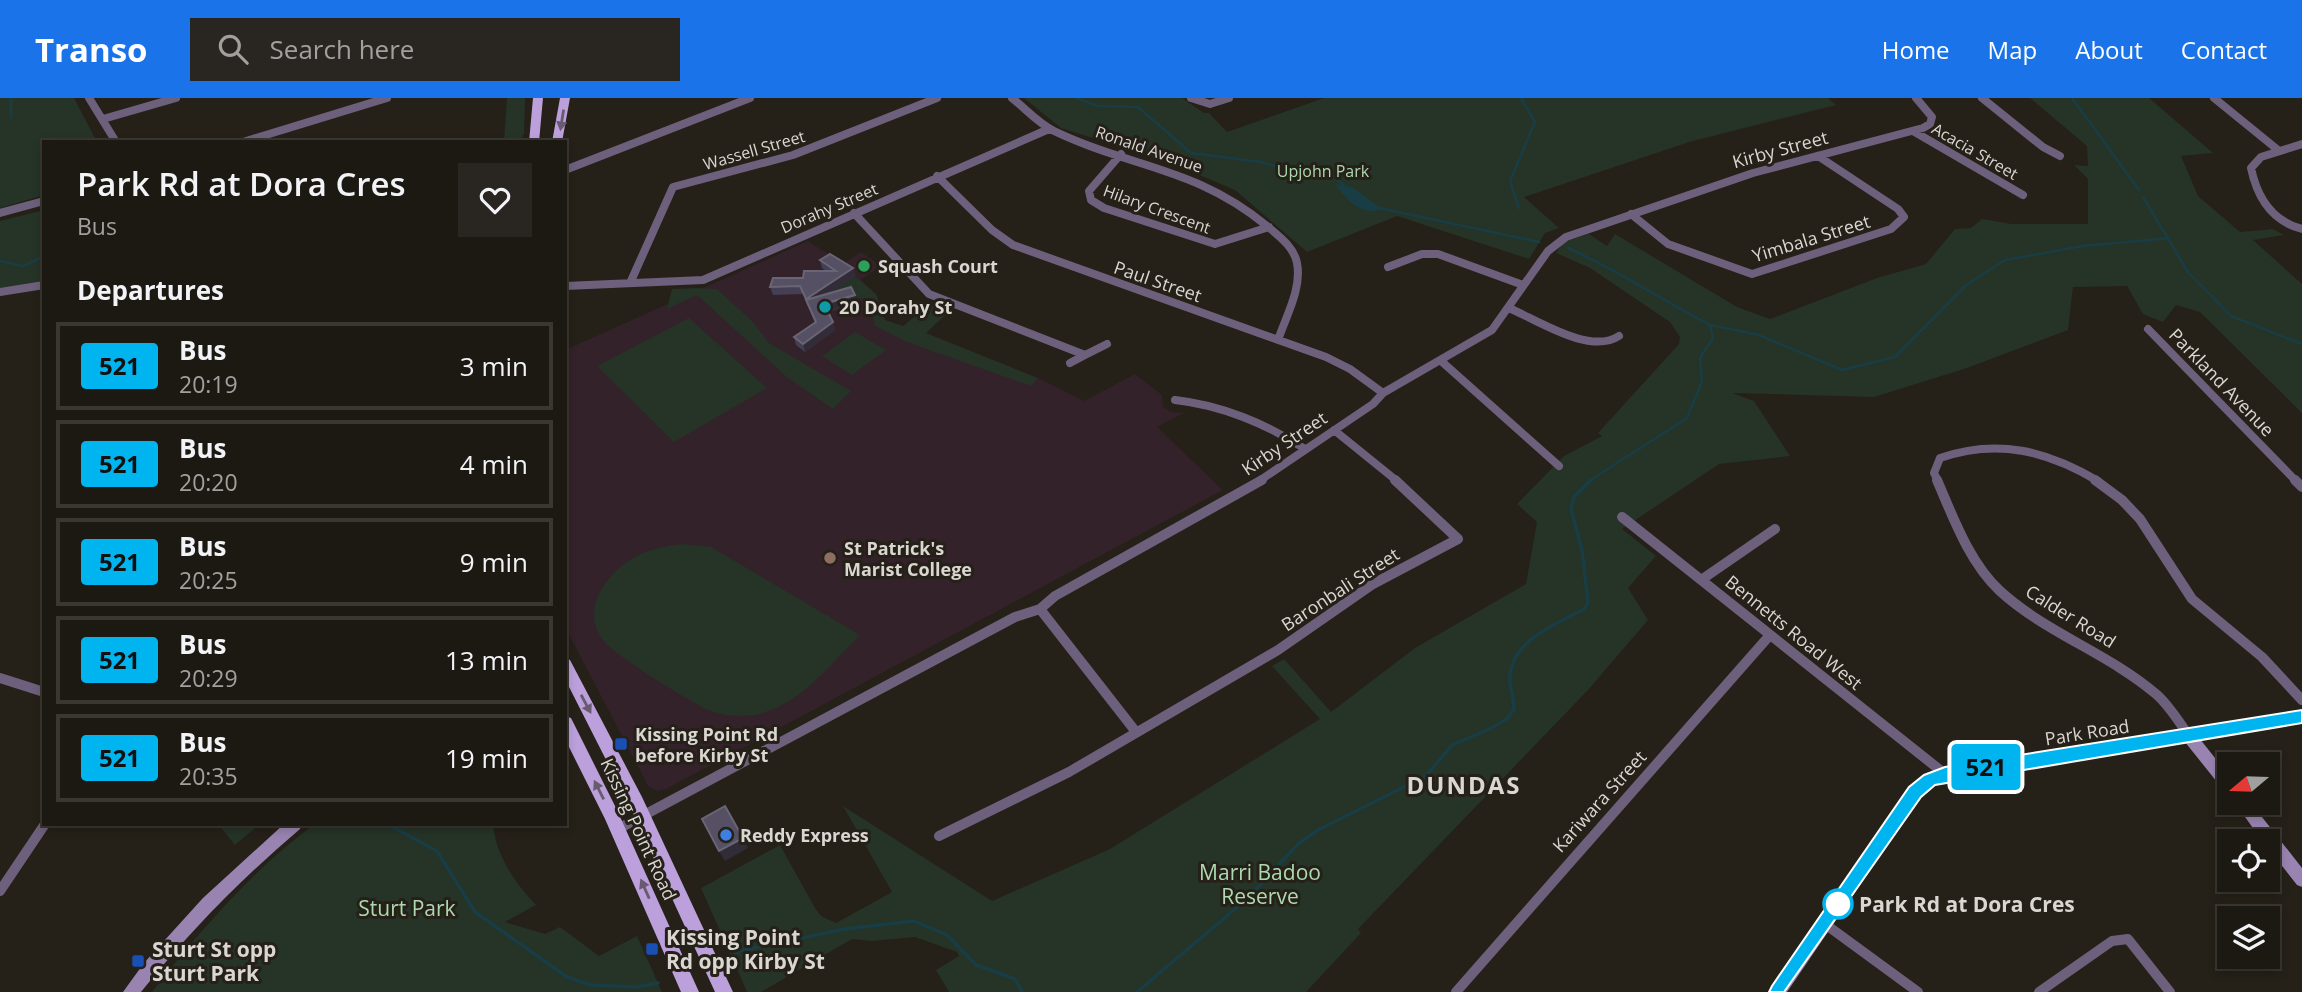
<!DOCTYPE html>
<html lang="en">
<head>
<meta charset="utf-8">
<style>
	:root { --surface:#1c1812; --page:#292520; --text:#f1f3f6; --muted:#a0a09f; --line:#3a3732; --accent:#1a73e8 }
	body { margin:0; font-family:"Open Sans",sans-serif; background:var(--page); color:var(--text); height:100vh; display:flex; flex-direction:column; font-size:26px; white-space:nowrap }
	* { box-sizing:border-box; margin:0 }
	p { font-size:23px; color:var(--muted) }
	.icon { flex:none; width:38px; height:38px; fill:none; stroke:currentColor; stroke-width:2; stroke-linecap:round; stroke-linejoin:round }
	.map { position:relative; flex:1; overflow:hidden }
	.details { position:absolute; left:42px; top:42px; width:525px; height:686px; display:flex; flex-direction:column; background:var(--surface); border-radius:0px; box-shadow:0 4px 10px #0003,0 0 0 2px var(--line) }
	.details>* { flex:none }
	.badge { padding:0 14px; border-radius:5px; font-size:24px; line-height:46px }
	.needle { width:46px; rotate:251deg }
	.controls { position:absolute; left:2217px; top:654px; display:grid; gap:14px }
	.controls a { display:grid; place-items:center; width:63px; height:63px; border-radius:0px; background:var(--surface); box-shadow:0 4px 10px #0003,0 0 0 2px var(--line); font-size:35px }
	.map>.badge { position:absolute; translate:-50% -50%; box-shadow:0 0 0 4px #fff }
	h2 { padding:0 35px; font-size:26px; line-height:63px }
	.round { display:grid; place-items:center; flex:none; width:74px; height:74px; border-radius:0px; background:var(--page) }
	.summary { display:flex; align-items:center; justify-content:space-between; height:119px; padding:0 35px }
	h1 { font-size:33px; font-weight:600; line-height:52px }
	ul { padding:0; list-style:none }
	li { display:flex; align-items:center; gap:21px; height:88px; margin:0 14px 10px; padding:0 21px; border:4px solid var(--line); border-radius:0px }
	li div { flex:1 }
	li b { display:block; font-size:26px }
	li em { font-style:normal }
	li .badge { min-width:77px; font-weight:700; text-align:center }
	header { display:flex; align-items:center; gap:42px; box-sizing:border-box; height:98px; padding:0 35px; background:var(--accent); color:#fff }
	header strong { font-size:33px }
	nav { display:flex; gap:38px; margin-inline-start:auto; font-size:24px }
	.search { width:490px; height:63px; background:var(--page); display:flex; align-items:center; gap:18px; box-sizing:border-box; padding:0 24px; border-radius:0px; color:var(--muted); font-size:26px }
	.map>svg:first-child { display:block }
	.education { fill:#332229 }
	.green { fill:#263327 }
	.water { fill:#193d45 }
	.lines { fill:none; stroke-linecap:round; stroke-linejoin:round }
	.stream-far1 { stroke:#193d45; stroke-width:2.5 }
	.stream { stroke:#193d45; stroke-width:3.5 }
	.street-far1 { stroke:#6d607c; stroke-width:8 }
	.street { stroke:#6d607c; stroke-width:10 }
	.secondary { fill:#9984b1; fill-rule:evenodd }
	.primary { fill:#bba0db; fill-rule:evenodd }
	.wall { fill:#453f56 }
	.shaded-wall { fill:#322c38 }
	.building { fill:#555063; stroke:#6a6575; stroke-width:2 }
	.oneway { fill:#685a70 }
	.line { fill:#00b5ef; stroke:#fff; stroke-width:2 }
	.leisure-dot { fill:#2e9e5b; stroke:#252018; stroke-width:2.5 }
	.culture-dot { fill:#0f9aa8; stroke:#252018; stroke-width:2.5 }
	.education-dot { fill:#8d6e63; stroke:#252018; stroke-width:2.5 }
	.transit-dot { fill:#1a4fb4; stroke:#252018; stroke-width:2.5 }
	.shop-dot { fill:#3f7fe0; stroke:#252018; stroke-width:2.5 }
	.stop-dot { fill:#fff; stroke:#00b5ef; stroke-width:3.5 }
	.labels { text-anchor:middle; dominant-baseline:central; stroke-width:6; stroke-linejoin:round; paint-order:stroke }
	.far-street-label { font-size:16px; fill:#dad6d1; stroke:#252018 }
	.far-park-label { font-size:16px; fill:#add9b0; stroke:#252018 }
	.street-label { font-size:18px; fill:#dad6d1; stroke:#252018 }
	.poi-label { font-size:18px; font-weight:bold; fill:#dad6d1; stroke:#252018; text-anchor:start }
	.near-park-label { font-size:21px; fill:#add9b0; stroke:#252018 }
	.near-stop-label { font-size:21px; font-weight:bold; fill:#dad6d1; stroke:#252018; text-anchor:start }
	.near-poi-label { font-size:21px; font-weight:bold; fill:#dad6d1; stroke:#252018; text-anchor:start }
	.district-label { font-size:24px; font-weight:bold; letter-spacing:2px; fill:#dad6d1; stroke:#252018 }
</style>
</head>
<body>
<header>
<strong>Transo</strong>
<div class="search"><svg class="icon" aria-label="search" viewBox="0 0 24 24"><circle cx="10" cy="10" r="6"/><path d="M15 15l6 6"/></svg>Search here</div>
<nav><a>Home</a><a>Map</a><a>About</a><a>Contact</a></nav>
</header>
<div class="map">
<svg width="2302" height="894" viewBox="0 0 2302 894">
	<rect width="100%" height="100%" fill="#252018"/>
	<!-- education -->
	<path class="education" d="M808,143L843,166L861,154L881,168L861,182L876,196L885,222L1038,280L1084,303L1135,276L1162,297L1163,309L1172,314L1184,315L1157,329L1223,392L666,691L657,693L648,688L565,529V252Z"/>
	<!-- green -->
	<path class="green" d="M0,0H74L97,44H44V97L0,110Z
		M507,0H525L524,35L520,43L504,44Z
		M1024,0H1182L1204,15H1209L1227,34L1324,0H1828L1836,7L1689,44L1524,99L1559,130L1545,135L1529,161L1397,118L1307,154L1235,92L1166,63L1061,30Z
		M2030,0H2149L2213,55L2181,58L2198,98L2240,134L2273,131L2284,137L2253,142L2302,186V315L2200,214L2176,207L2163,224L2143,216L2127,188L2073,189L2068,232L1967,270L1874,299L1732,295L1754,303L1790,358L1719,366L1622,431L1656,458L1628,490L1648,522L1588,592L1358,831L1361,835L1306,894H949L936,872L959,858L957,854L915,839L871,843L852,841L761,894H747L701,790L780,747L815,810L821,818L836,825L892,794L843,708L992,803L1110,751L1320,621L1272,568L1284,561L1331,614L1415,550L1526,486L1537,424L1517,406L1564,358L1602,338L1598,335L1679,246L1680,239L1670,224L1590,170L1556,155L1563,144L1589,136L1607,148L1615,136L1737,209L1770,221L1877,180L1926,166L1955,131L1971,130L1982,121L2012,126H2088V81L2074,67L2088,68L2087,48Z
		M44,112V184L0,192V123Z
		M855,178L876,196L885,222L903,228L934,203L953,210L926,235L1038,280L1031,288L907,244L875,228L868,201L827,197Z
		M695,190L717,191L753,224L769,245L851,293L833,311L788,280L697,197L667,211L672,191Z
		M689,220L767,290L674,344L597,268Z
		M855,234L886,252L852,277L822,258Z
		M682,446L711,449L860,537C829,567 800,608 755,617C741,619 722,618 708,612C688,602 613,557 602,541C579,508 611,469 641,456C654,450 668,448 682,446Z
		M218,726H260L235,747Z
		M315,726H493C496,758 515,785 536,807L505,824L545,836L560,829L599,858L637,838L662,894H152C196,837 256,768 315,726Z"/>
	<!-- water -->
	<path class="water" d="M1335,86L1352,89L1382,111C1361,119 1346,101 1335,86Z"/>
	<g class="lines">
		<!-- stream-far1 -->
		<path class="stream-far1" d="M11,0V20
			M1076,0L1098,8L1138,9L1191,55L1261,64L1299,75L1315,71L1333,77L1344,88
			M2072,0L2139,92
			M2143,99L2188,174L2231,218L2302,246
			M1379,110L1539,144
			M1519,110L1510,83L1535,24L1521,0
			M1568,150C1617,172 1662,202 1710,227
			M0,163L23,168L44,158
			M1589,383L1687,320L1702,284L1700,260L1713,240L1710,227L1759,237L1842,272L1895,259L1966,187L2005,162L2083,148L2170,140"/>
		<!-- stream -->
		<path class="stream" d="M387,726L437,753L475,814L567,879L591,887L636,889L658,885
			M734,854L845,831L914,823L947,837L976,867L1015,881L1022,894
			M1137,894L1248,800L1298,746L1318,732L1426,678L1452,647L1490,631L1508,620L1514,611C1514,600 1509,589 1510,578C1512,542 1557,526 1584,511L1588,505L1582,452L1571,411L1574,399L1591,382"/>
		<!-- street-far1 -->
		<path class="street-far1" d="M89,0L116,44
			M1012,0C1026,11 1038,25 1054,33C1131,70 1196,69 1267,128C1279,138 1294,149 1297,165C1302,191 1286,218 1278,242
			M1191,0L1210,6L1229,0
			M1982,0L2043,49L2060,58
			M2214,0L2278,52
			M103,21L176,0
			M1913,33L2023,97
			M243,44L387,0
			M2302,46L2261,59L2251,70C2257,99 2272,123 2302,131
			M1121,56L1089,93L1091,102L1104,110L1215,146L1269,129
			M565,72L750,0
			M937,78L992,132L1013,147L1326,259L1350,271L1383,295
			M0,115L44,103
			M854,115L929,196L1085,257L1070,265
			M1631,116L1668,146L1752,176L1891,131L1904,119L1898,111L1818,58
			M1388,169L1422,156H1438L1523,187
			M631,183L673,89L793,57L937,0
			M565,188L703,182L1049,31
			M0,194L44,187
			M1509,210C1539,223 1590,257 1619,238
			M2148,231L2296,383
			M1085,257L1107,246
			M1440,262L1559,368
			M1175,302C1221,307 1267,326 1305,351
			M1334,332L1397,383
			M1259,383L1373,306L1383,295L1492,232L1548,153L1566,139L1753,75L1923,30L1930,26L1932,19L1916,0
			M1938,383L1934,375L1940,360C1998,340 2047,353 2098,383"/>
		<!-- street -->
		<path class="street" d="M1937,382C1953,419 1969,464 2000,493C2046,535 2108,555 2156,596C2169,607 2179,624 2189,638
			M2095,382L2122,402L2140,421L2192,501L2262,559L2302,602
			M2295,382L2302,389
			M1622,419L1945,676
			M1701,482L1775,431
			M1040,511L1136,634
			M0,580L44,594
			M618,731L1015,519L1040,511L1055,498L1262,382
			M939,738L1069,674L1278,552L1373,486L1458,441L1395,382
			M0,793L45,726
			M1825,826L1918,894
			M1456,894L1770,537
			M2039,894L2112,843L2128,841L2170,894"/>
		<!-- secondary -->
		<path class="secondary" d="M2302,613V625L2200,641L2230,679V696L2225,694L2185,644L1945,682L1935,686L1920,699L1787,894H1770L1910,689L1925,677L1945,670Z
			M2235,705H2251L2302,770V789L2297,787L2268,750V744H2263Z
			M284,726H302L300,731C242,780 189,834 141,894H123L144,865L203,800Z"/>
		<!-- primary -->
		<path class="primary" d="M533,0H543L539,44H529Z
			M560,0H570L562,44H552Z
			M565,560L570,562L642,699L733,894H715L630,709L565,581Z
			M565,618L571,620L617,712L699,894H681L605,721L565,641Z"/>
	</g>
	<!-- wall -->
	<path class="wall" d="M820,162L853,170L855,178L829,195L856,205L828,214L833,224L835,232L805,254L796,247L794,239L815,225L803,196L773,197L770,189L826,173L822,170Z"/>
	<!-- shaded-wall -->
	<path class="shaded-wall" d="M853,170L855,178L809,208L806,202L808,209L806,201Z
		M855,197L856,205L826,214L824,206Z
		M833,224L835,232L805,254L803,246Z
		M743,740L748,750L725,763L719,753Z"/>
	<!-- building -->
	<path class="building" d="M830,156L853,170L806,201L800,188L770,189L773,180H803L804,173H836L820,162Z
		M851,189L855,197L824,206L833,224L803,246L794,239L816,224L806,202Z
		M725,708L743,740L719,753L702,721Z"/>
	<!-- one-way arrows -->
	<defs><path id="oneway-solid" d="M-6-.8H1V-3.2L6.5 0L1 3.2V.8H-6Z" transform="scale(1.75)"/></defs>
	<g class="oneway">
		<use href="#oneway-solid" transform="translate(562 22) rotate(99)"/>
		<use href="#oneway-solid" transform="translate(586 606) rotate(62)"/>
		<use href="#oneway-solid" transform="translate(599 692) rotate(-117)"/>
		<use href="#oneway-solid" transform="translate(645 791) rotate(-114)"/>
	</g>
	<!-- line -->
	<path class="line" d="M2302,612V625L1935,687L1921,699L1784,894H1769L1772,888L1909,689L1924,677L1945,669Z"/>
	<!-- markers -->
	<circle class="leisure-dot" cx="864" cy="168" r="7"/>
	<circle class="culture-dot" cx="825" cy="209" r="7"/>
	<circle class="education-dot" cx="830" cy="460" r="7"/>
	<g class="transit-dot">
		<rect x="614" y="639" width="14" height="14" rx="3.5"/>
		<rect x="645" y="844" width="14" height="14" rx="3.5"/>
		<rect x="131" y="856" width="14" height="14" rx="3.5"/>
	</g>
	<circle class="shop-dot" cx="726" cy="737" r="7"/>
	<circle class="stop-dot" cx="1838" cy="806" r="14"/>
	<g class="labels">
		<!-- far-street labels -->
		<g class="far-street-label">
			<text transform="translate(1149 51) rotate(19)">Ronald Avenue</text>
			<text transform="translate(754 52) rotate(-16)">Wassell Street</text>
			<text transform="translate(1975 53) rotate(30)">Acacia Street</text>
			<text transform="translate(829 110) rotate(-23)">Dorahy Street</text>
			<text transform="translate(1157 111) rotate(20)">Hilary Crescent</text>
		</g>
		<!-- far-park labels -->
		<g class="far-park-label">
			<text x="1323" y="73">Upjohn Park</text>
		</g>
		<!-- street labels -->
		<g class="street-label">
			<text transform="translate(1780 51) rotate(-15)">Kirby Street</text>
			<text transform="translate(1811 140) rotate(-17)">Yimbala Street</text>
			<text transform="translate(1158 183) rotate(19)">Paul Street</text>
			<text transform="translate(2222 284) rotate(46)">Parkland Avenue</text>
			<text transform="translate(1284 345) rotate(-34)">Kirby Street</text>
			<text transform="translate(1340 491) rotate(-33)">Baronbali Street</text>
			<text transform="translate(2071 518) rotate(32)">Calder Road</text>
			<text transform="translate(1794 534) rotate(39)">Bennetts Road West</text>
			<text transform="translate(2087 634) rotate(-9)">Park Road</text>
			<text transform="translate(1599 703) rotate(-48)">Kariwara Street</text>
			<text transform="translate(639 731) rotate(65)">Kissing Point Road</text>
		</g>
		<!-- poi labels -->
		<g class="poi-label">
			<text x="878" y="168">Squash Court</text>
			<text x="839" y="209">20 Dorahy St</text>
			<text x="844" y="450">St Patrick's<tspan x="844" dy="21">Marist College</tspan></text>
			<text x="635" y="636">Kissing Point Rd<tspan x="635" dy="21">before Kirby St</tspan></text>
			<text x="740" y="737">Reddy Express</text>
		</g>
		<!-- near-park labels -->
		<g class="near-park-label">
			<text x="1260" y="774">Marri Badoo<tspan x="1260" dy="24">Reserve</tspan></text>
			<text x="407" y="810">Sturt Park</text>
		</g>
		<!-- near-stop labels -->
		<g class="near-stop-label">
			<text x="1859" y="806">Park Rd at Dora Cres</text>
		</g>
		<!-- near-poi labels -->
		<g class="near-poi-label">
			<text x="666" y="839">Kissing Point<tspan x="666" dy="24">Rd opp Kirby St</tspan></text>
			<text x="152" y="851">Sturt St opp<tspan x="152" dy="24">Sturt Park</tspan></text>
		</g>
		<!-- district labels -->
		<g class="district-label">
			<text x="1464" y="686">DUNDAS</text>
		</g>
	</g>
</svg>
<div class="controls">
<a><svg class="needle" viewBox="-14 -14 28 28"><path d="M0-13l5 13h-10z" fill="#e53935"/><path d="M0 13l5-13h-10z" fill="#a0a09f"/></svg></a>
<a><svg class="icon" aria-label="locate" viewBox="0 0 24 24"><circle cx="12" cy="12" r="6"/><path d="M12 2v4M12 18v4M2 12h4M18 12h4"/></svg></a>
<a><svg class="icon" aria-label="layers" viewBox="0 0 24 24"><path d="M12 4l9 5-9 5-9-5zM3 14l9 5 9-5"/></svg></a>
</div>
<b class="badge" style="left:1986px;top:669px;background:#00b5ef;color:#111">521</b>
<section class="details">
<div class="summary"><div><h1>Park Rd at Dora Cres</h1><p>Bus</p></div><a class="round"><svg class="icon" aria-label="heart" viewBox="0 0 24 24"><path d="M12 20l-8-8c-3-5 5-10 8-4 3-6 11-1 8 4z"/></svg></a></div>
<h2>Departures</h2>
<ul>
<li><span class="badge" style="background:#00b5ef;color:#111">521</span><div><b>Bus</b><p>20:19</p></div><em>3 min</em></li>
<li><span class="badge" style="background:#00b5ef;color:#111">521</span><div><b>Bus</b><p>20:20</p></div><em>4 min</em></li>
<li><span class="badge" style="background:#00b5ef;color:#111">521</span><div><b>Bus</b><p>20:25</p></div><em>9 min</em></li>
<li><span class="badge" style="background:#00b5ef;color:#111">521</span><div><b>Bus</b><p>20:29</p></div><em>13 min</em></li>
<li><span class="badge" style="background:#00b5ef;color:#111">521</span><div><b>Bus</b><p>20:35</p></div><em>19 min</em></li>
</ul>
</section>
</div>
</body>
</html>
